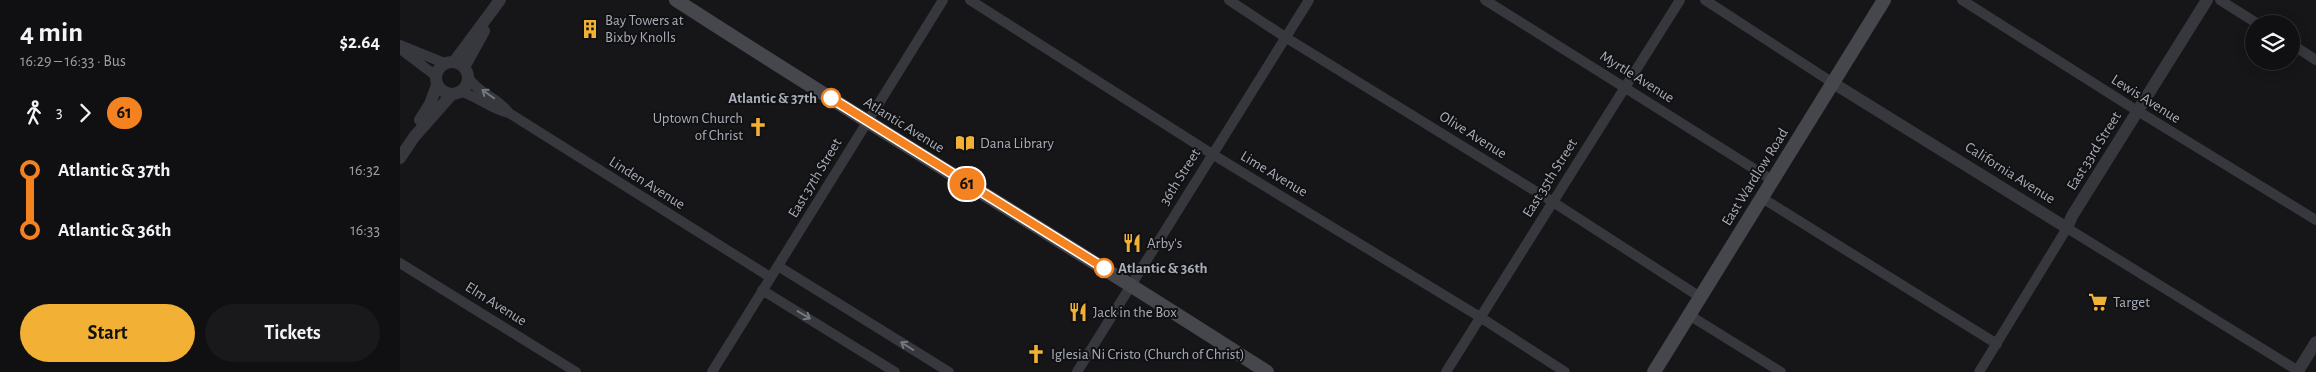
<!DOCTYPE html>
<html lang="en">
<head>
<meta charset="utf-8">
<style>
	:root { --surface:#101012; --page:#19191b; --text:#f1f3f6; --muted:#9c9d9f; --line:#303032; --accent:#f2b134 }
	body { margin:0; font-family:"Alegreya Sans",sans-serif; background:var(--page); color:var(--text); height:100vh; display:flex; flex-direction:column; font-size:19px; white-space:nowrap }
	* { box-sizing:border-box; margin:0 }
	p { font-size:16px; color:var(--muted) }
	.icon { flex:none; width:28px; height:28px; fill:none; stroke:currentColor; stroke-width:2; stroke-linecap:round; stroke-linejoin:round }
	.map { position:relative; flex:1; overflow:hidden }
	.details { display:flex; flex-direction:column; background:var(--surface); width:400px }
	.details>* { flex:none }
	.badge { padding:0 10px; border-radius:16px; font-size:18px; line-height:32px }
	.controls { position:absolute; left:1845px; top:15px; display:grid; gap:10px }
	.controls a { display:grid; place-items:center; width:55px; height:55px; border-radius:50%; background:var(--surface); box-shadow:0 2px 12px #0003,0 0 0 1px var(--line); font-size:25px }
	.map>.badge { position:absolute; translate:-50% -50%; box-shadow:0 0 0 2px #fff }
	.legs { display:flex; align-items:center; gap:8px; height:55px; padding:0 20px; font-size:16px }
	.legs p { margin-inline-start:auto }
	.headline { display:flex; align-items:center; justify-content:space-between; height:85px; padding:0 20px }
	h1 { font-size:28px; font-weight:700; line-height:38px }
	.action { display:flex; gap:10px; margin-top:auto; padding:10px 20px }
	.action a { flex:1; height:58px; border-radius:30px; background:var(--accent); color:#111; font-size:20px; font-weight:700; line-height:58px; text-align:center }
	.action a+a { background:var(--page); color:var(--text) }
	ul { padding:0 20px; list-style:none }
	li { display:flex; align-items:center; gap:18px; height:60px; font-size:19px }
	li i { display:grid; place-items:center; width:8px; height:100%; margin:0 6px; background:currentColor }
	li i::after { content:''; width:12px; height:12px; margin:-6px; border:4px solid; border-radius:50%; background:var(--surface) }
	li p { margin-inline-start:auto }
	li:first-child i { background:linear-gradient(#0000 50%,currentColor 0) }
	li:last-child i { background:linear-gradient(currentColor 50%,#0000 0) }
	main { display:flex; flex:1; min-height:0 }
	.map>svg:first-child { display:block }
	.lines { fill:none; stroke-linecap:round; stroke-linejoin:round }
	.minor { stroke:#37383d; stroke-width:10 }
	.tertiary { stroke:#37383d; stroke-width:12 }
	.secondary { stroke:#45474d; stroke-width:14 }
	.oneway { stroke:#757881 }
	.line-1-casing { stroke:#fff; stroke-width:11 }
	.line-1 { stroke:#f58220; stroke-width:8 }
	.stop-1-dot { fill:#fff; stroke:#f58220; stroke-width:2.5 }
	.labels { text-anchor:middle; dominant-baseline:central; stroke-width:4; stroke-linejoin:round; paint-order:stroke }
	.poi-label { font-size:15px; fill:#a8adb8; stroke:#111113; text-anchor:start }
	.street-label { font-size:15px; fill:#a8adb8; stroke:#111113 }
	.stop-label { font-size:15px; font-weight:bold; fill:#a8adb8; stroke:#111113; text-anchor:end }
</style>
</head>
<body>
<main>
<section class="details">
<div class="headline"><div><h1>4 min</h1><p>16:29 – 16:33 · Bus</p></div><b>$2.64</b></div>
<div class="legs"><svg class="icon" aria-label="walk" viewBox="0 0 24 24"><circle cx="13" cy="4" r="2"/><path d="M13 8l-2 6 4 7M11 14l-3 7M7 12l3-4h3l4 4"/></svg>3<svg class="icon" aria-label="forward" viewBox="0 0 24 24"><path d="M9 5l7 7-7 7"/></svg><b class="badge" style="background:#f58220;color:#111">61</b></div>
<ul>
<li><i style="color:#f58220"></i><b>Atlantic &amp; 37th</b><p>16:32</p></li>
<li><i style="color:#f58220"></i><b>Atlantic &amp; 36th</b><p>16:33</p></li>
</ul>
<div class="action"><a>Start</a><a>Tickets</a></div>
</section>
<div class="map">
<svg width="1916" height="372" viewBox="0 0 1916 372">
	<rect width="100%" height="100%" fill="#161618"/>
	<g class="lines">
		<!-- minor -->
		<path class="minor" d="M570,0L812,154L1080,317L1165,372
			M829,0L885,37L1153,202L1300,297
			M1085,0L1372,180
			M1305,0L1433,83
			M1562,0L1728,105L1916,220
			M1820,0L1858,24
			M1891,44L1916,60
			M0,45L44,63
			M0,46L3,51L36,76
			M59,91C77,96 91,109 109,113C99,98 77,93 68,77
			M109,113L370,277
			M1362,198L1597,344
			M0,263L176,372
			M378,266L549,372
			M362,290L495,372
			M1289,315L1381,372
			M312,372L543,0
			M677,372L909,0
			M1046,372L1280,0
			M1579,372L1667,228L1900,372"/>
		<!-- tertiary -->
		<path class="tertiary" d="M36 78a16 16 0 1 1 32 0a16 16 0 1 1-32 0Z
			M54,62L100,0
			M64,67L84,31
			M1433,83L1667,228L1672,216L1807,0
			M20,120L30,104L37,85
			M0,158L14,137L52,94
			M1898,371L1916,342"/>
		<!-- secondary -->
		<path class="secondary" d="M276,0C472,127 672,246 867,372
			M1254,372L1484,0"/>
	</g>
	<!-- one-way arrows -->
	<defs><path id="oneway-shaft" d="M-6 0H5M1.5-3L5.5 0L1.5 3" fill="none" stroke-width="1.6" stroke-linecap="round" stroke-linejoin="round" transform="scale(1.25)"/></defs>
	<g class="oneway">
		<use href="#oneway-shaft" transform="translate(88 94) rotate(-145)"/>
		<use href="#oneway-shaft" transform="translate(404 315) rotate(31)"/>
		<use href="#oneway-shaft" transform="translate(507 346) rotate(-148)"/>
	</g>
	<g class="lines">
		<!-- line-1 casing -->
		<g class="line-1-casing">
			<path id="line-1" d="M431,98L704,268"/>
		</g>
		<!-- line-1 -->
		<use href="#line-1" class="line-1"/>
	</g>
	<!-- icons -->
	<defs>
		<g id="building-bare" transform="scale(1.5)"><path d="M-4-6H4V6H1V3H-1V6H-4ZM-2.5-4.3h1.7v1.8h-1.7ZM.8-4.3h1.7v1.8H.8ZM-2.5-1h1.7V.8h-1.7ZM.8-1h1.7V.8H.8Z" fill="#f2b134" stroke="#111113" stroke-width="2.5" paint-order="stroke"/></g>
		<g id="church-bare" transform="scale(1.5)"><path d="M-1.2-6h2.4v3.5h3.3v2.4h-3.3V6h-2.4V-.1h-3.3v-2.4h3.3Z" fill="#f2b134" stroke="#111113" stroke-width="2.5" paint-order="stroke"/></g>
		<g id="library-bare" transform="scale(1.5)"><path d="M-6-4Q-3-5.5-.7-3.5V5Q-3 3-6 4ZM6-4Q3-5.5 .7-3.5V5Q3 3 6 4Z" fill="#f2b134" stroke="#111113" stroke-width="2.5" paint-order="stroke"/></g>
		<g id="restaurant-bare" transform="scale(1.5)"><path d="M-5-6h1v4h1v-4h1v4h1v-4h1v5L-1.5 .5V6h-2V.5L-5-1ZM5-6V6H3V1.5H1.5Q1.5-4 5-6Z" fill="#f2b134" stroke="#111113" stroke-width="2.5" paint-order="stroke"/></g>
		<g id="supermarket-bare" transform="scale(1.5)"><path d="M-6-5.5h2.5l.6 2H6L4.5 2H-2.5L-4.4-4H-6ZM-1.5 3.2a1.3 1.3 0 1 0 .1 0ZM3 3.2a1.3 1.3 0 1 0 .1 0Z" fill="#f2b134" stroke="#111113" stroke-width="2.5" paint-order="stroke"/></g>
	</defs>
	<g fill-rule="evenodd">
		<use href="#building-bare" x="190" y="29"/>
		<use href="#church-bare" x="358" y="127"/>
		<use href="#library-bare" x="565" y="143"/>
		<use href="#restaurant-bare" x="732" y="243"/>
		<use href="#supermarket-bare" x="1698" y="302"/>
		<use href="#restaurant-bare" x="678" y="312"/>
		<use href="#church-bare" x="636" y="354"/>
	</g>
	<!-- markers -->
	<g class="stop-1-dot">
		<circle cx="431" cy="98" r="9"/>
		<circle cx="704" cy="268" r="9"/>
	</g>
	<g class="labels">
		<!-- poi labels -->
		<g class="poi-label">
			<text x="205" y="20">Bay Towers at<tspan x="205" dy="17">Bixby Knolls</tspan></text>
			<text x="343" y="118" text-anchor="end">Uptown Church<tspan x="343" dy="17">of Christ</tspan></text>
			<text x="580" y="143">Dana Library</text>
			<text x="747" y="243">Arby's</text>
			<text x="1713" y="302">Target</text>
			<text x="693" y="312">Jack in the Box</text>
			<text x="651" y="354">Iglesia Ni Cristo (Church of Christ)</text>
		</g>
		<!-- street labels -->
		<g class="street-label">
			<text transform="translate(1237 77) rotate(32)">Myrtle Avenue</text>
			<text transform="translate(1746 99) rotate(32)">Lewis Avenue</text>
			<text transform="translate(504 125) rotate(32)">Atlantic Avenue</text>
			<text transform="translate(1073 135) rotate(32)">Olive Avenue</text>
			<text transform="translate(1694 151) rotate(-58)">East 33rd Street</text>
			<text transform="translate(1610 173) rotate(32)">California Avenue</text>
			<text transform="translate(874 174) rotate(31)">Lime Avenue</text>
			<text transform="translate(780 177) rotate(-58)">36th Street</text>
			<text transform="translate(1355 177) rotate(-58)">East Wardlow Road</text>
			<text transform="translate(415 178) rotate(-59)">East 37th Street</text>
			<text transform="translate(1150 178) rotate(-58)">East 35th Street</text>
			<text transform="translate(247 183) rotate(32)">Linden Avenue</text>
			<text transform="translate(96 304) rotate(32)">Elm Avenue</text>
		</g>
		<!-- stop labels -->
		<g class="stop-label">
			<text x="417" y="98">Atlantic &amp; 37th</text>
			<text x="718" y="268" text-anchor="start">Atlantic &amp; 36th</text>
		</g>
	</g>
</svg>
<div class="controls">
<a><svg class="icon" aria-label="layers" viewBox="0 0 24 24"><path d="M12 4l9 5-9 5-9-5zM3 14l9 5 9-5"/></svg></a>
</div>
<b class="badge" style="left:567px;top:184px;background:#f58220;color:#111">61</b>
</div>
</main>
</body>
</html>
